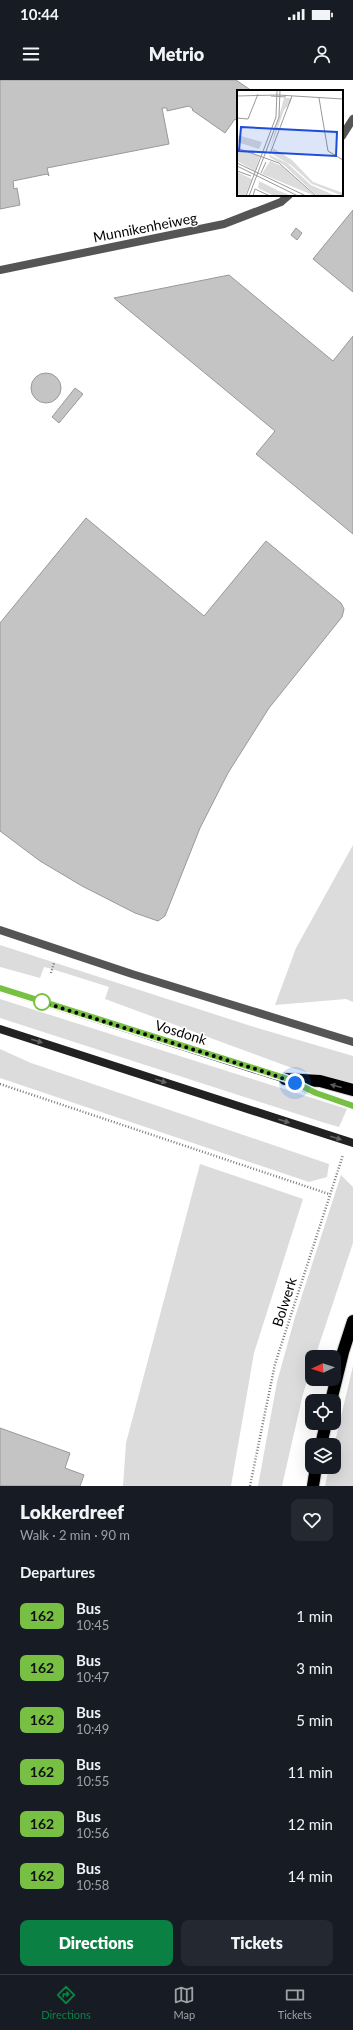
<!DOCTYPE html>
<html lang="en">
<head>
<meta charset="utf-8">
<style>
	:root { --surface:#171b24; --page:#242831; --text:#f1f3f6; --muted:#9ea1a6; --line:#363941; --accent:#0b8043 }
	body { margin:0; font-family:Lato,sans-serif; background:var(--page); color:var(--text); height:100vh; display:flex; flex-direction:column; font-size:15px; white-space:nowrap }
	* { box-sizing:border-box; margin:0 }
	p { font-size:13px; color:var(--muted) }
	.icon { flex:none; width:22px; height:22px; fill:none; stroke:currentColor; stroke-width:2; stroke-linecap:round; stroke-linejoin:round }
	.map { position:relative; height:1406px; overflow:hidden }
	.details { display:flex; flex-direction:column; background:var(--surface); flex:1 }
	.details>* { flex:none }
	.badge { padding:0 8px; border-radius:6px; font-size:14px; line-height:26px }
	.needle { width:26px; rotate:267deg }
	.fabs { position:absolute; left:305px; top:1270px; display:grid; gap:8px }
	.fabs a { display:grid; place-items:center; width:36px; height:36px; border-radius:8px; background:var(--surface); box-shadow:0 4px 16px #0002; font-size:20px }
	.you { position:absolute; width:20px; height:20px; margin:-10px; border:3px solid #fff; border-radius:50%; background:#1a73e8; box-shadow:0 0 0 6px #1a73e833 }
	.map>.badge { position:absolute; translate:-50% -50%; box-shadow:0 0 0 2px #fff }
	h2 { padding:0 20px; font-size:15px; line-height:36px }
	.round { display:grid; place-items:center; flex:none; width:42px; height:42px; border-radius:8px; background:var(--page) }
	.headline { display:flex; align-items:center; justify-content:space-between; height:68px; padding:0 20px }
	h1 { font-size:19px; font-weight:800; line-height:30px }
	.button { display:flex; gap:8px; margin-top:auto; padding:8px 20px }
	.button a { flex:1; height:46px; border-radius:8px; background:var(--accent); color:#fff; font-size:16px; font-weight:800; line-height:46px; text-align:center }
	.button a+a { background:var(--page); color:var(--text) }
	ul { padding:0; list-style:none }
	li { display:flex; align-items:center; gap:12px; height:52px; padding:0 20px }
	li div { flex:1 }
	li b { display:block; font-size:15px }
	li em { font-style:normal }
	li .badge { min-width:44px; font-weight:700; text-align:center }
	.status { display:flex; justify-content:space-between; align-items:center; height:28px; padding:0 20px; background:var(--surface); direction:ltr }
	.status svg { height:11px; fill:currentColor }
	header { display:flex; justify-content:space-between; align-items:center; height:52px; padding:0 20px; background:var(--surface); font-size:18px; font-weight:800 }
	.dock { display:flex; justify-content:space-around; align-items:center; height:56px; border-top:1px solid var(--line); background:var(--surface); font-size:11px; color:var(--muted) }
	.dock a { display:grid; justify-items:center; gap:2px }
	.dock .current { color:var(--accent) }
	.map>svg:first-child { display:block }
	.green { fill:#dcdcdc }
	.building { fill:#c4c4c4; stroke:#999 }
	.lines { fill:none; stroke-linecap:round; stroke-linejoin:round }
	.highway-casing { stroke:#dbdbdb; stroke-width:14 }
	.path { stroke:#777; stroke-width:2.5; stroke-dasharray:1 2; stroke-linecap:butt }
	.street { stroke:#555; stroke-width:8 }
	.secondary { stroke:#222; stroke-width:8 }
	.highway { stroke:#000; stroke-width:12 }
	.oneway { fill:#646464 }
	.oneway2 { fill:#595959 }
	.line-casing { stroke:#fff; stroke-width:9 }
	.line { stroke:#77c043; stroke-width:6 }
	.walk { stroke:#000; stroke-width:4; stroke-dasharray:0 7.2 }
	.stop-dot { fill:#fff; stroke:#77c043; stroke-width:2 }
	.labels { text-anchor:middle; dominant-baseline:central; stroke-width:3; stroke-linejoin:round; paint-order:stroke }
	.street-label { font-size:14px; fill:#000; stroke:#fff }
	.inset-road { fill:none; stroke:#999; stroke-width:1 }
	.view { fill:#1d4ed8; fill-opacity:0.15; stroke:#1d4ed8; stroke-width:2 }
	.inset-edge { fill:none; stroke:#000; stroke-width:2 }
</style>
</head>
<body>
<div class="status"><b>10:44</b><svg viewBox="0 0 49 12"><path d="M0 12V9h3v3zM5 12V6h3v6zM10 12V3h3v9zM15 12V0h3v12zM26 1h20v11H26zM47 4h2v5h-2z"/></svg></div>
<header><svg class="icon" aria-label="menu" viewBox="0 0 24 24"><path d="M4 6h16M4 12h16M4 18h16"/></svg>Metrio<svg class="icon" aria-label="person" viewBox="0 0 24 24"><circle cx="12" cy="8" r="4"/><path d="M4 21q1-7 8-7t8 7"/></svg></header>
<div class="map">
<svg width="353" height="1406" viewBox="0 0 353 1406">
	<rect width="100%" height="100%" fill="#fff"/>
	<!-- green -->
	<path class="green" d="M353,765V922L346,919L275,925L296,868Z
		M0,865L251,946L353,976V1002L338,1001L292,988L105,919L109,907L52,889L44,887L40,898L0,887Z
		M0,919L347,1029L339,1047L322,1042L0,938Z
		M0,969L31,983L329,1084L327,1097L309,1102L0,998Z
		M200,1084L303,1119L254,1273L231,1406H123L126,1363Z
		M341,1095L353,1107V1163L315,1277H312V1286L303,1314L282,1406H258L277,1302L295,1237Z
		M353,1286V1406H325L329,1387H334V1366Z"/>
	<!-- building -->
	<path class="building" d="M0,0H236L252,11H238V42L235,39L225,53L192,30L193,29L189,26L167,31V28H162L169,64L47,88L49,96L47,94L13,101L14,109L17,108L20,125L0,129Z
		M353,130V212L313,179Z
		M296,148L302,153L297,160L291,155Z
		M229,195L333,281L353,256V454L256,374L275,351L114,218Z
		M31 308a15 15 0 1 1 30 0a15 15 0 1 1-30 0Z
		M75,308L83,314L59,343L52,337Z
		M86,438L204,536L266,461L341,523L344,529L342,537L269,628L228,693L200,748L165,836L158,841L135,833L82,806L40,781L0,751V543Z
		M0,1348L70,1373L65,1388L84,1395L80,1406H0Z"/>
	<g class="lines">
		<!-- highway casing -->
		<g class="highway-casing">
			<path id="highway" d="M285,999L320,1001L353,1010
				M331,1321L343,1272L353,1241
				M321,1365L326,1343
				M313,1406L316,1387"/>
		</g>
		<!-- path -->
		<path class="path" d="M51,893L54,883
			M0,1004L329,1114
			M250,1406L275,1284L343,1075"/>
		<!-- street -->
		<path class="street" d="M342,56L353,39
			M0,190L224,144L281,122L289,115
			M0,850L132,894L353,962"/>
		<!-- secondary -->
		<path class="secondary" d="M0,908L285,999L316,1013L353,1026
			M0,949L353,1063"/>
		<!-- highway -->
		<use href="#highway" class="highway"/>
	</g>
	<!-- one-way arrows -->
	<defs><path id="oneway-solid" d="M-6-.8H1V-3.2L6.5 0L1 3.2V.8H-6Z"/></defs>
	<g class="oneway">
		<use href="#oneway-solid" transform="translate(37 961) rotate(18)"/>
		<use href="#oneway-solid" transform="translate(161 1001) rotate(18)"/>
		<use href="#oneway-solid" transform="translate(284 1041) rotate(18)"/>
		<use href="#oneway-solid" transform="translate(336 1058) rotate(17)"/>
	</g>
	<use class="oneway2" href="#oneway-solid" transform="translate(336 1006) rotate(-165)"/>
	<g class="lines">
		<!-- line casing -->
		<g class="line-casing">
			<path id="line" d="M0,908L285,998L316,1013L353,1026"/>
		</g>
		<!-- line -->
		<use href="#line" class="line"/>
		<!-- walk -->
		<path class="walk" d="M42,922L265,992L295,1003"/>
	</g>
	<!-- markers -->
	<circle class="stop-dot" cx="42" cy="922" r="8"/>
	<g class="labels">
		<!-- street labels -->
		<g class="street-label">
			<text transform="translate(145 147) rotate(-11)">Munnikenheiweg</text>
			<text transform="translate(181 952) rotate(17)">Vosdonk</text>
			<text transform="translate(284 1222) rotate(-72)">Bolwerk</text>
		</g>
	</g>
	<!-- overview -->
	<g transform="translate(237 10)">
		<rect width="106" height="106" fill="#fff"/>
		<path d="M47,8H54V12L47,20L32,63ZM0,45L25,52L22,59L0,52ZM36,58L55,70L76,92L106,103V106L75,94L54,75L35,64ZM0,59L23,66L18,81L0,71ZM33,65L50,73L74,95L99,106L79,105L47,75L32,67ZM33,71L45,76L78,106L25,84ZM0,82L15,89L8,106L0,104ZM22,91L42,101L55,106H37L21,98Z" fill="#dcdcdc"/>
		<path class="inset-road" d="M0,6L41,5L106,9M34,6L49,7M82,8L91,61L106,70M0,28L11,29L21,4M0,58L42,73L79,106M33,64L55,6M0,73L69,106M0,76L61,106M0,81L14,86M24,83L29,72M9,106L39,27L40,0M12,106L42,27L43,0M16,106L18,99L33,106"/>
		<path class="view" d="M4,37L100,42L99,66L2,61Z"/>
		<rect width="106" height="106" class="inset-edge"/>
	</g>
</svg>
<div class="fabs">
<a><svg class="needle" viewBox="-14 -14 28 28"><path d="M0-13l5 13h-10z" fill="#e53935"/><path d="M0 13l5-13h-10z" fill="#9ea1a6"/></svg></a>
<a><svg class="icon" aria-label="locate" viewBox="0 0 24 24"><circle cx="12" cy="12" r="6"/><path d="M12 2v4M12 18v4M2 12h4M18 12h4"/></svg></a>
<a><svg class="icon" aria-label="layers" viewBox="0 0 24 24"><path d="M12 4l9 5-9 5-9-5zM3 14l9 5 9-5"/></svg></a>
</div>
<div class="you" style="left:295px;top:1003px"></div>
</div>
<section class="details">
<div class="headline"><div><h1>Lokkerdreef</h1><p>Walk · 2 min · 90 m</p></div><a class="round"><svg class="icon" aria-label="heart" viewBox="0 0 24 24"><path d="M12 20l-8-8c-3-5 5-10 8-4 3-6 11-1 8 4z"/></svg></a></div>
<h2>Departures</h2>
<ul>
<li><span class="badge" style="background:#77c043;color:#111">162</span><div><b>Bus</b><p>10:45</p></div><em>1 min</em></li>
<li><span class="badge" style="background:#77c043;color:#111">162</span><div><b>Bus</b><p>10:47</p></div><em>3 min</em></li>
<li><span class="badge" style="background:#77c043;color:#111">162</span><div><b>Bus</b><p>10:49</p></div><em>5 min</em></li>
<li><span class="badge" style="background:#77c043;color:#111">162</span><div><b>Bus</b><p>10:55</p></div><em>11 min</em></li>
<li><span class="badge" style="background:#77c043;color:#111">162</span><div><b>Bus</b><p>10:56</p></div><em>12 min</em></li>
<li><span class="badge" style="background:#77c043;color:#111">162</span><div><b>Bus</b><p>10:58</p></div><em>14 min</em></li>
</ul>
<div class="button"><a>Directions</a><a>Tickets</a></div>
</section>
<nav class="dock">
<a class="current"><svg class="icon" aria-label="directions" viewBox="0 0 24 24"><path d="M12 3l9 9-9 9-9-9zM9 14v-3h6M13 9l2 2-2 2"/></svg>Directions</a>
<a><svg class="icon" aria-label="map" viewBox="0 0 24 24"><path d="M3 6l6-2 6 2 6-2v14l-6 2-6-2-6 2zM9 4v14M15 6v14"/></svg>Map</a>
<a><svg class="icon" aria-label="tickets" viewBox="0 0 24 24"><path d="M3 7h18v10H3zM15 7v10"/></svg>Tickets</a>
</nav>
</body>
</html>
